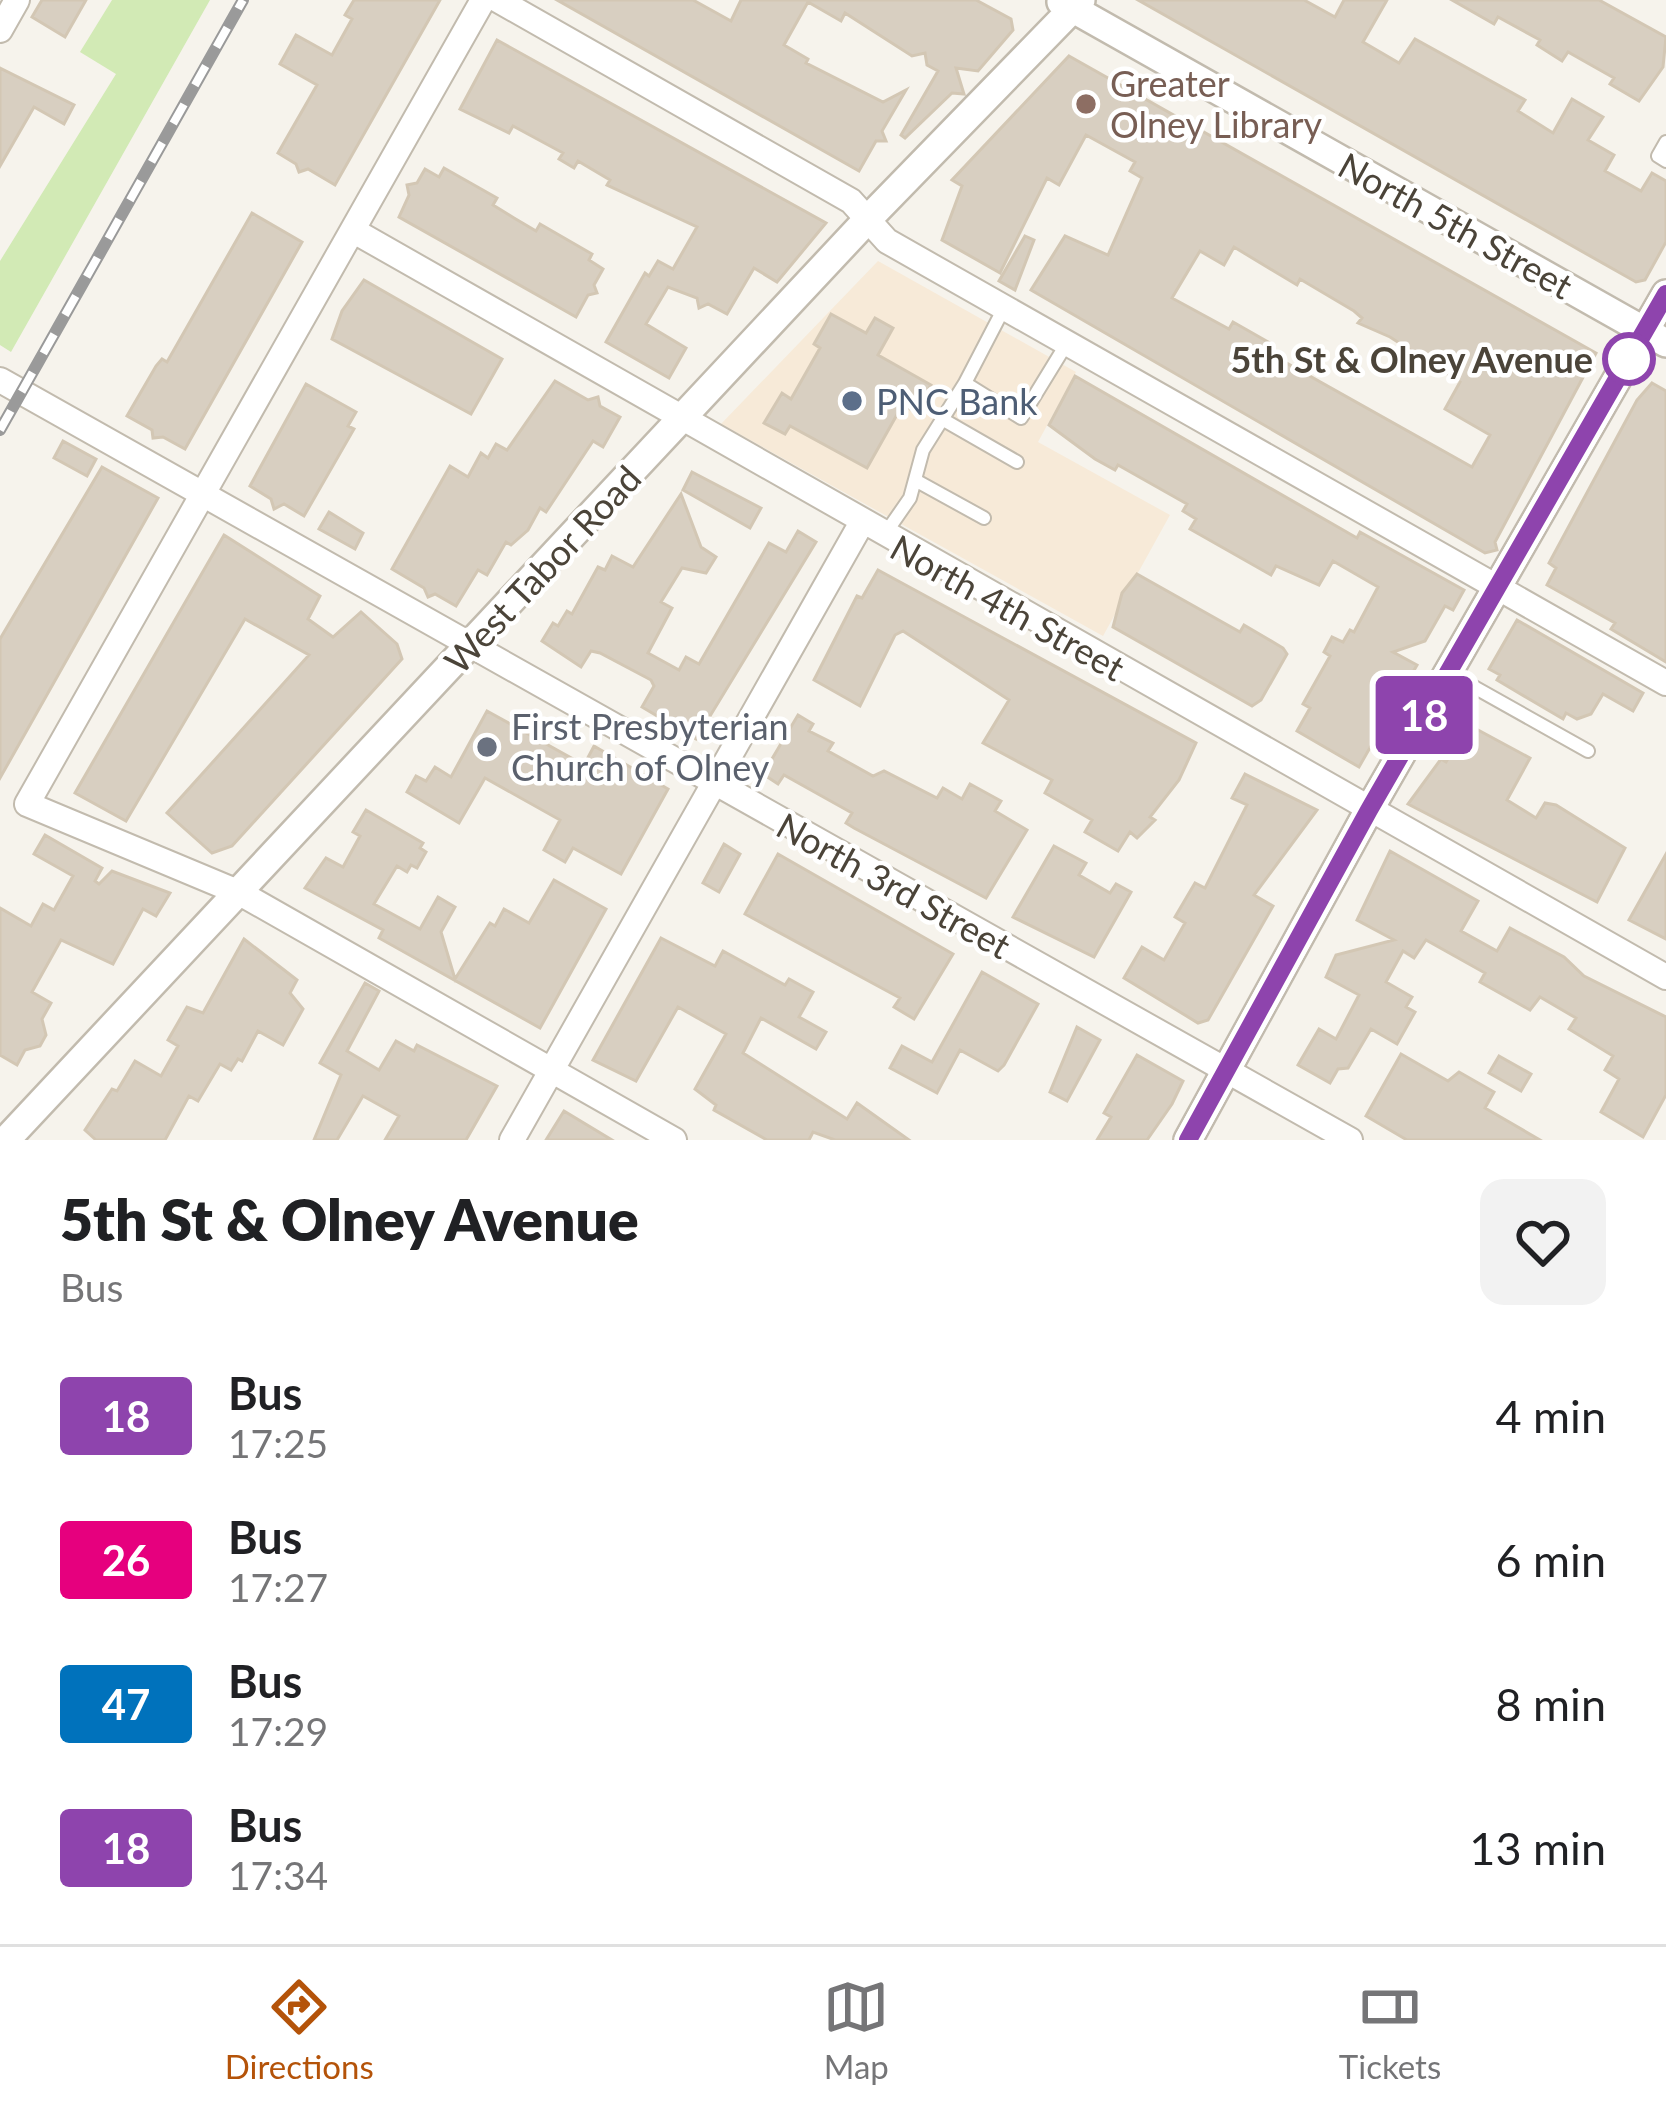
<!DOCTYPE html>
<html lang="en">
<head>
<meta charset="utf-8">
<style>
	:root { --surface:#fff; --page:#f2f2f2; --text:#202124; --muted:#757577; --line:#e0e0e0; --accent:#b45309 }
	body { margin:0; font-family:Lato,sans-serif; background:var(--page); color:var(--text); height:100vh; display:flex; flex-direction:column; font-size:45px; white-space:nowrap }
	* { box-sizing:border-box; margin:0 }
	p { font-size:39px; color:var(--muted) }
	.icon { flex:none; width:66px; height:66px; fill:none; stroke:currentColor; stroke-width:2; stroke-linecap:round; stroke-linejoin:round }
	.map { position:relative; height:1140px; overflow:hidden }
	.panel { display:flex; flex-direction:column; background:var(--surface); flex:1 }
	.panel>* { flex:none }
	.badge { padding:0 24px; border-radius:9px; font-size:42px; line-height:78px }
	.map>.badge { position:absolute; translate:-50% -50%; box-shadow:0 0 0 6px #fff }
	.round { display:grid; place-items:center; flex:none; width:126px; height:126px; border-radius:24px; background:var(--page) }
	.headline { display:flex; align-items:center; justify-content:space-between; height:204px; padding:0 60px }
	h1 { font-size:57px; font-weight:800; line-height:90px }
	ul { padding:0; list-style:none }
	li { display:flex; align-items:center; gap:36px; height:144px; padding:0 60px }
	li div { flex:1 }
	li b { display:block; font-size:45px }
	li em { font-style:normal }
	li .badge { min-width:132px; font-weight:700; text-align:center }
	.tabs { display:flex; justify-content:space-around; align-items:center; height:168px; border-top:3px solid var(--line); background:var(--surface); font-size:33px; color:var(--muted) }
	.tabs a { display:grid; justify-items:center; gap:6px }
	.tabs .selected { color:var(--accent) }
	.map>svg:first-child { display:block }
	.commercial { fill:#f7ead8 }
	.green { fill:#d2eab5 }
	.building { fill:#d8cfc1; stroke:#d3c7b4; stroke-width:3; fill-rule:evenodd }
	.lines { fill:none; stroke-linecap:round; stroke-linejoin:round }
	.service-casing { stroke:#c2bbae; stroke-width:16 }
	.minor-casing { stroke:#c2bbae; stroke-width:28 }
	.tertiary-casing { stroke:#c2bbae; stroke-width:32 }
	.service { stroke:#fff; stroke-width:12 }
	.minor { stroke:#fff; stroke-width:24 }
	.tertiary { stroke:#fff; stroke-width:27 }
	.rail-casing { stroke:#9a9a9a; stroke-width:12 }
	.rail { stroke:#fff; stroke-width:8; stroke-dasharray:22; stroke-linecap:butt }
	.line-casing { stroke:#fff; stroke-width:27 }
	.line { stroke:#8e44ad; stroke-width:18 }
	.education-dot { fill:#8d6e63; stroke:#fff; stroke-width:4.5 }
	.stop-dot { fill:#fff; stroke:#8e44ad; stroke-width:6 }
	.service-dot { fill:#5c6f8a; stroke:#fff; stroke-width:4.5 }
	.worship-dot { fill:#6b7280; stroke:#fff; stroke-width:4.5 }
	.labels { text-anchor:middle; dominant-baseline:central; stroke-width:9; stroke-linejoin:round; paint-order:stroke }
	.education-label { font-size:36px; fill:#785e54; stroke:#fff; text-anchor:start }
	.street-label { font-size:36px; fill:#4b4439; stroke:#fff }
	.stop-label { font-size:36px; font-weight:bold; fill:#4b4439; stroke:#fff; text-anchor:end }
	.service-label { font-size:36px; fill:#4e5e75; stroke:#fff; text-anchor:start }
	.worship-label { font-size:36px; fill:#5b616d; stroke:#fff; text-anchor:start }
</style>
</head>
<body>
<div class="map">
<svg width="1666" height="1140" viewBox="0 0 1666 1140">
	<rect width="100%" height="100%" fill="#f6f3ec"/>
	<!-- commercial -->
	<path class="commercial" d="M878,261L1076,372L1038,442L1170,515L1103,636L721,424Z"/>
	<!-- green -->
	<path class="green" d="M112,0H210L11,352L0,345V261L116,74L80,52Z"/>
	<!-- building -->
	<path class="building" d="M42,0H86L65,37L32,17Z
		M354,0H440L335,185L308,169L299,172L296,164L278,153L317,85L280,64L296,35L332,55L352,19L345,15Z
		M557,0H693L731,21L741,0H976L1011,19L1013,30L978,71L956,68L964,94L952,93L905,138L901,135L938,71L927,65L925,53L912,56L845,13L841,21L808,2L784,45L808,59L806,63L883,102L906,90L882,131L886,141H876L859,171Z
		M1138,0H1304L1335,17L1344,0H1387L1363,42L1399,63L1415,39L1525,100L1518,111L1553,133L1572,99L1603,117L1588,140L1614,155L1605,171L1641,191L1652,173L1666,181V242L1645,280L1636,282Z
		M1452,0H1599L1666,37L1663,67L1639,101L1610,84L1614,78L1568,52L1562,61L1537,45L1540,40L1498,17L1494,24Z
		M497,40L826,223L777,282L754,268L727,314L708,304L699,308L697,298L668,287L646,324L686,348L669,378L606,342L645,273L649,276L658,261L673,269L697,227L607,185L610,180L578,161L574,168L559,159L563,153L513,126L509,133L460,109Z
		M1069,56L1596,353L1495,542L1497,550L1485,553L1031,290L1065,236L1108,255L1142,178L1130,171L1135,162L1086,135L1059,185L1047,178L1000,273L942,240L962,186L952,180ZM1234,247L1297,285L1300,279L1354,311L1362,318L1358,323L1390,337L1460,382L1445,409L1490,435L1472,467L1265,351L1270,343L1233,322L1229,329L1172,298L1200,251L1224,265Z
		M0,68L74,105L64,124L34,107L0,166Z
		M444,168L497,198L493,205L514,218L536,231L540,224L592,254L589,260L603,269L594,285L597,293L588,295L576,317L399,217L409,195L407,185L417,183L425,169L439,177Z
		M252,213L302,242L185,449L163,437L153,438L152,430L127,416L156,366L162,359L167,362Z
		M1025,236L1034,240L1015,290L999,281Z
		M364,280L502,359L471,414L332,339L342,311Z
		M831,314L866,333L875,318L893,328L878,355L931,385L916,413L903,404L867,468L790,426L785,434L764,423L782,393L791,399L820,348L814,344Z
		M1075,376L1357,538L1360,532L1464,590L1453,610L1445,606L1425,641L1393,652L1417,665L1359,767L1297,731L1310,708L1303,704L1330,656L1324,652L1332,637L1343,642L1350,630L1354,632L1378,587L1333,561L1319,585L1276,566L1271,575L1190,529L1196,519L1183,511L1187,504L1118,465L1115,470L1095,459L1049,425Z
		M555,381L588,400L598,397L600,406L620,417L603,447L593,441L546,512L540,508L528,530L511,545L506,542L487,575L478,570L456,606L435,594L428,597L424,588L392,569L450,466L468,477L481,453L488,458L496,444L507,450Z
		M1652,383L1666,391V662L1611,629L1615,623L1547,585L1556,568L1549,563L1637,400Z
		M306,384L356,412L348,426L354,429L304,516L284,504L274,509L271,499L250,486Z
		M63,441L96,459L87,476L54,458Z
		M102,467L158,498L0,778V639Z
		M692,472L761,508L750,528L683,490Z
		M681,494L701,547L716,557L706,573L682,568L661,602L672,608L648,653L679,670L686,657L699,664L769,543L786,552L798,531L816,542L696,739L642,707L654,686L651,680L600,653L591,651L581,667L542,641L553,623L558,626L567,611L572,614L598,567L605,570L612,556L633,567Z
		M329,512L363,533L355,549L319,529Z
		M224,535L320,596L308,619L333,637L361,612L397,644L402,659L232,846L212,853L167,813L309,655L245,619L126,821L75,793Z
		M878,570L1196,743L1179,780L1150,817L1155,820L1137,838L1130,832L1118,851L1085,832L1092,820L1045,793L1052,780L983,743L1009,700L903,631L895,635L860,706L814,680L857,596L862,598Z
		M1137,574L1240,632L1244,625L1283,648L1287,654L1261,700L1252,706L1113,627L1122,593Z
		M1517,620L1643,693L1633,711L1603,694L1591,714L1577,719L1566,713L1563,719L1497,680L1500,675L1489,669Z
		M487,711L584,765L594,746L668,789L621,874L573,848L565,862L544,850L560,820L485,778L459,823L407,792L416,776L426,781L435,767L451,777Z
		M798,715L813,724L809,731L833,743L828,751L873,776L884,771L937,798L943,788L962,799L970,784L1001,801L995,811L1027,830L986,898L854,828L846,823L852,813L784,775L778,784L763,774Z
		M1467,724L1530,758L1507,800L1536,818L1545,803L1556,805L1625,848L1597,902L1408,804L1441,759L1446,762Z
		M1245,774L1317,810L1254,895L1273,906L1208,1020L1198,1023L1124,978L1142,947L1164,960L1185,923L1175,917L1195,883L1205,888L1247,805L1232,798Z
		M366,810L423,843L420,848L426,852L417,868L411,865L407,872L397,866L374,904L420,929L438,897L455,907L441,932L455,979L490,923L495,926L504,909L529,923L554,880L606,909L540,1028L379,938L383,930L305,888L326,858L343,867L360,836L353,832Z
		M45,835L102,868L95,881L99,884L112,871L170,893L156,916L143,909L113,964L61,940L32,992L51,1003L42,1019L46,1035L40,1046L25,1050L17,1065L0,1055V908L31,926L43,904L54,910L73,876L34,854Z
		M724,844L740,854L719,892L703,883Z
		M1054,846L1086,863L1079,875L1110,893L1116,884L1131,892L1094,957L1013,917Z
		M1390,851L1478,901L1461,931L1497,951L1510,928L1564,957L1584,976L1666,1017V1095L1643,1137L1601,1112L1619,1079L1605,1070L1613,1056L1569,1029L1576,1018L1540,997L1530,1010L1480,982L1485,973L1426,940L1414,958L1403,951L1386,982L1412,997L1406,1007L1415,1012L1397,1044L1371,1029L1348,1068L1338,1069L1330,1083L1298,1065L1319,1029L1336,1039L1359,995L1326,977L1336,955L1394,940L1357,920Z
		M778,854L953,954L914,1019L894,1007L900,998L745,914Z
		M1666,854V939L1629,920Z
		M661,938L715,966L723,951L785,985L789,979L813,992L799,1017L826,1032L816,1049L761,1018L743,1053L847,1119L857,1103L909,1140H835L813,1132L809,1140H767L714,1110L716,1105L695,1089L726,1034L678,1007L636,1081L593,1060Z
		M244,939L297,980L290,993L303,1009L283,1045L258,1031L242,1061L238,1059L231,1070L220,1064L198,1101L189,1096L165,1140H96L85,1130L112,1089L117,1091L135,1061L161,1076L178,1046L168,1040L187,1007L203,1013Z
		M982,972L1038,1004L1004,1065L998,1071L960,1050L937,1093L890,1068L902,1046L932,1062Z
		M365,983L379,991L347,1051L379,1070L396,1041L414,1051L417,1045L497,1086L466,1140H385L399,1116L363,1096L337,1140H314L341,1075L320,1063Z
		M1077,1027L1100,1040L1067,1101L1050,1092Z
		M1401,1054L1448,1081L1459,1072L1494,1092L1485,1108L1540,1140H1407L1366,1116Z
		M1137,1055L1183,1081L1172,1104L1147,1140H1097L1111,1117L1104,1113Z
		M1499,1056L1531,1074L1521,1091L1489,1073Z
		M564,1111L612,1140H546Z"/>
	<g class="lines">
		<!-- service casing -->
		<g class="service-casing">
			<path id="service" d="M1666,142L1658,156L1666,161
				M1004,308L965,383L1021,418L1067,343
				M942,419L1017,462
				M915,480L984,518
				M885,534L910,498L923,450L965,383
				M1449,673L1588,751"/>
		</g>
		<!-- minor casing -->
		<g class="minor-casing">
			<path id="minor" d="M483,0L27,804L240,893L674,1140
				M498,0L851,201L887,241L1666,683
				M0,30L17,0
				M354,231L1666,977
				M0,380L1350,1140
				M512,1140L861,524"/>
		</g>
		<!-- tertiary casing -->
		<g class="tertiary-casing">
			<path id="tertiary" d="M1061,2L1666,343
				M6,1140L868,219L1081,0
				M1188,1140L1369,810L1666,294"/>
		</g>
		<!-- service -->
		<use href="#service" class="service"/>
		<!-- minor -->
		<use href="#minor" class="minor"/>
		<!-- tertiary -->
		<use href="#tertiary" class="tertiary"/>
		<!-- rail casing -->
		<g class="rail-casing">
			<path id="rail" d="M0,430L243,0"/>
		</g>
		<!-- rail -->
		<use href="#rail" class="rail"/>
	</g>
	<g class="lines">
		<!-- line casing -->
		<g class="line-casing">
			<path id="line" d="M1188,1140L1369,810L1666,294"/>
		</g>
		<!-- line -->
		<use href="#line" class="line"/>
	</g>
	<!-- markers -->
	<circle class="education-dot" cx="1086" cy="104" r="12"/>
	<circle class="stop-dot" cx="1629" cy="359" r="24"/>
	<circle class="service-dot" cx="852" cy="401" r="12"/>
	<circle class="worship-dot" cx="487" cy="747" r="12"/>
	<g class="labels">
		<!-- education labels -->
		<g class="education-label">
			<text x="1110" y="83">Greater<tspan x="1110" dy="41">Olney Library</tspan></text>
		</g>
		<!-- street labels -->
		<g class="street-label">
			<text transform="translate(1456 225) rotate(29)">North 5th Street</text>
			<text transform="translate(542 569) rotate(-47)">West Tabor Road</text>
			<text transform="translate(1008 607) rotate(29)">North 4th Street</text>
			<text transform="translate(894 885) rotate(29)">North 3rd Street</text>
		</g>
		<!-- stop labels -->
		<g class="stop-label">
			<text x="1593" y="359">5th St &amp; Olney Avenue</text>
		</g>
		<!-- service labels -->
		<g class="service-label">
			<text x="876" y="401">PNC Bank</text>
		</g>
		<!-- worship labels -->
		<g class="worship-label">
			<text x="511" y="726">First Presbyterian<tspan x="511" dy="41">Church of Olney</tspan></text>
		</g>
	</g>
</svg>
<b class="badge" style="left:1424px;top:715px;background:#8e44ad;color:#fff">18</b>
</div>
<section class="panel">
<div class="headline"><div><h1>5th St &amp; Olney Avenue</h1><p>Bus</p></div><a class="round"><svg class="icon" aria-label="heart" viewBox="0 0 24 24"><path d="M12 20l-8-8c-3-5 5-10 8-4 3-6 11-1 8 4z"/></svg></a></div>
<ul>
<li><span class="badge" style="background:#8e44ad;color:#fff">18</span><div><b>Bus</b><p>17:25</p></div><em>4 min</em></li>
<li><span class="badge" style="background:#e6007e;color:#fff">26</span><div><b>Bus</b><p>17:27</p></div><em>6 min</em></li>
<li><span class="badge" style="background:#0072bc;color:#fff">47</span><div><b>Bus</b><p>17:29</p></div><em>8 min</em></li>
<li><span class="badge" style="background:#8e44ad;color:#fff">18</span><div><b>Bus</b><p>17:34</p></div><em>13 min</em></li>
</ul>
</section>
<nav class="tabs">
<a class="selected"><svg class="icon" aria-label="directions" viewBox="0 0 24 24"><path d="M12 3l9 9-9 9-9-9zM9 14v-3h6M13 9l2 2-2 2"/></svg>Directions</a>
<a><svg class="icon" aria-label="map" viewBox="0 0 24 24"><path d="M3 6l6-2 6 2 6-2v14l-6 2-6-2-6 2zM9 4v14M15 6v14"/></svg>Map</a>
<a><svg class="icon" aria-label="tickets" viewBox="0 0 24 24"><path d="M3 7h18v10H3zM15 7v10"/></svg>Tickets</a>
</nav>
</body>
</html>
